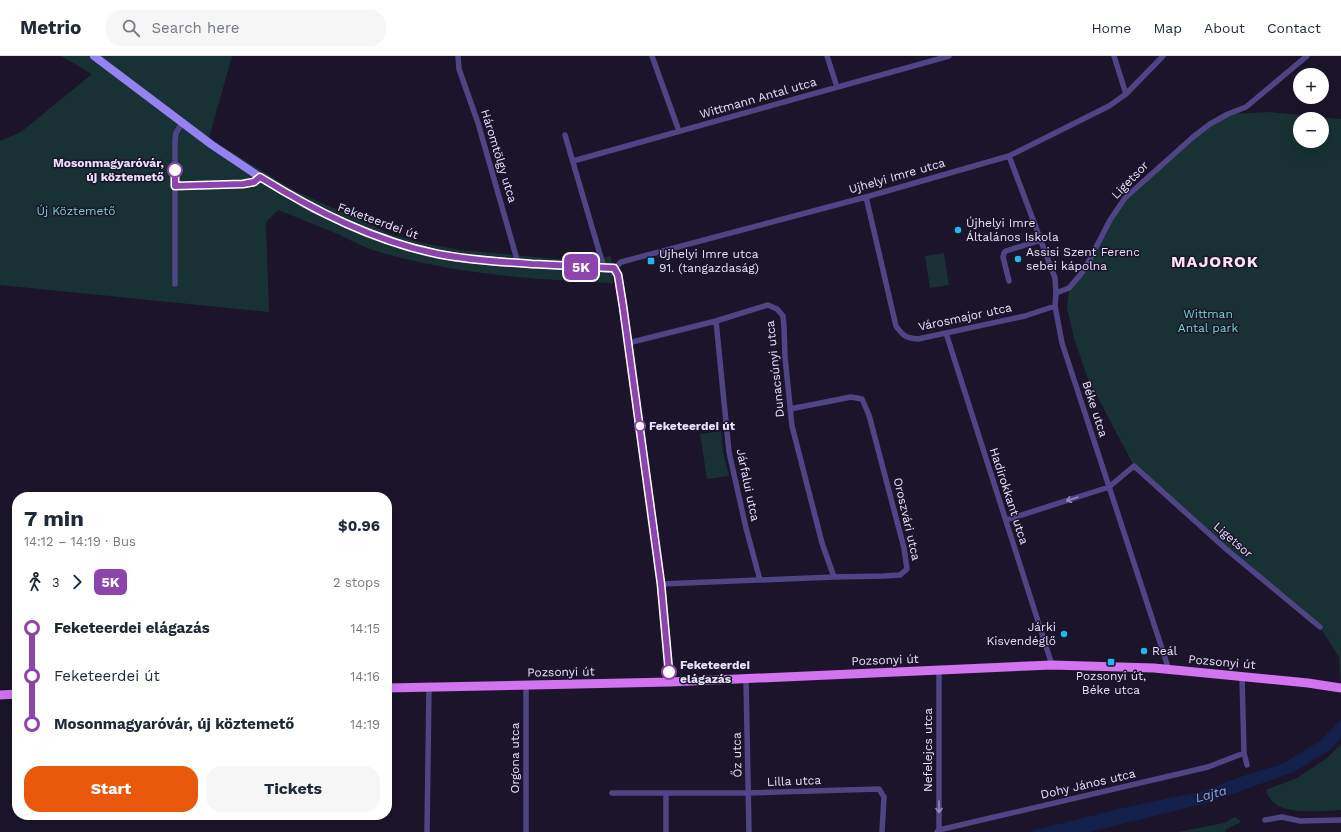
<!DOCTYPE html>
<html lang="en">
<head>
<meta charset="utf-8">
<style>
	:root { --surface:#fff; --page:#f6f6f7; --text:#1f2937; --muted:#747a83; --line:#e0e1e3; --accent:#ea580c }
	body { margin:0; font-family:"Work Sans",sans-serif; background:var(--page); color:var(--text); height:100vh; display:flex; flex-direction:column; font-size:15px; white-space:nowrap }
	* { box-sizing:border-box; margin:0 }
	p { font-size:13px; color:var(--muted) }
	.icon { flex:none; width:22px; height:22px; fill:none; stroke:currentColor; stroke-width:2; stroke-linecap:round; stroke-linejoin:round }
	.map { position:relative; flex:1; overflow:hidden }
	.drawer { position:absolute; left:12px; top:436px; width:380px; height:328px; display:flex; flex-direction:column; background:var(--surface); border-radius:16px; box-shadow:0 4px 16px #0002 }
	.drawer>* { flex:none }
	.badge { padding:0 8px; border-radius:6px; font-size:14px; line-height:26px }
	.buttons { position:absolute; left:1293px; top:12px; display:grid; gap:8px }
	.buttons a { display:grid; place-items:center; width:36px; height:36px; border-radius:50%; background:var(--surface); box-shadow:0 4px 16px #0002; font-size:20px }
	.map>.badge { position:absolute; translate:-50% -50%; box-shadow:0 0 0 2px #fff }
	.legs { display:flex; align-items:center; gap:6px; height:44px; padding:0 12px; font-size:13px }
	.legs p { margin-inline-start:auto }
	.headline { display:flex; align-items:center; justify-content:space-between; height:68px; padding:0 12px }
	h1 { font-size:22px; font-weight:700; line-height:30px }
	.primary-button { display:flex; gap:8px; margin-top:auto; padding:8px 12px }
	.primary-button a { flex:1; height:46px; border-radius:16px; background:var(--accent); color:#fff; font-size:16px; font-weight:700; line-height:46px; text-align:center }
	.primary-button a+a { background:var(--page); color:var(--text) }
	ul { padding:0 12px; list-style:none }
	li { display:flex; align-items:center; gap:14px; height:48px; font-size:15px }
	li i { display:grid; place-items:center; width:6px; height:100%; margin:0 5px; background:currentColor }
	li i::after { content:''; width:10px; height:10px; margin:-5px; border:3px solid; border-radius:50%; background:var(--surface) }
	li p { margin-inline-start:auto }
	li:first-child i { background:linear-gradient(#0000 50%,currentColor 0) }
	li:last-child i { background:linear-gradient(currentColor 50%,#0000 0) }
	header { display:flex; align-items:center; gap:24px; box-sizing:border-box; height:56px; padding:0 20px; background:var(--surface); border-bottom:1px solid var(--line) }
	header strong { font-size:19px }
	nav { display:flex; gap:22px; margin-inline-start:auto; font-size:14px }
	.search { width:280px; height:36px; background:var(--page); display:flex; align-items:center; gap:10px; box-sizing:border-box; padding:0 14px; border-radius:16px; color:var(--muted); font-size:15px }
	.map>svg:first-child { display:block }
	.green { fill:#183134; fill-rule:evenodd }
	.water { fill:#13214a }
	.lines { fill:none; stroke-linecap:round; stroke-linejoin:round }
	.minor { stroke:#4f4585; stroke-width:5.5 }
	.secondary { stroke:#9482f2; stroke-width:8 }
	.primary { stroke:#d274f0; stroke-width:9 }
	.oneway { stroke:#948bbb }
	.line-1-casing { stroke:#fff; stroke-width:9 }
	.line-1 { stroke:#8e44ad; stroke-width:6 }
	.stop-1-dot { fill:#fff; stroke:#8e44ad; stroke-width:2 }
	.poi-dot { fill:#21bae8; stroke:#1b142b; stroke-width:1.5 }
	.labels { text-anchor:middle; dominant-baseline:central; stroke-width:3; stroke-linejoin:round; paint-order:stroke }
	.street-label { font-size:12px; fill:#e8e1fc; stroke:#1b142b }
	.stop-label { font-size:12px; font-weight:bold; fill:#e8e1fc; stroke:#1b142b; text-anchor:start }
	.park-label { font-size:12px; fill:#73d6ca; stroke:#1b142b }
	.poi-label { font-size:12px; fill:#e8e1fc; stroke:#1b142b; text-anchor:start }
	.water-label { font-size:13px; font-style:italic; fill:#7aaaf1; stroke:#1b142b }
	.district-label { font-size:16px; font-weight:bold; letter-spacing:1px; fill:#fce3f0; stroke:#1b142b }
</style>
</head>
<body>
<header>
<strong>Metrio</strong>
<div class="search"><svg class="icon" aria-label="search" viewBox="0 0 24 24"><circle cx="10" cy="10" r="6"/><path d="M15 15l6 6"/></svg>Search here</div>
<nav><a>Home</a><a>Map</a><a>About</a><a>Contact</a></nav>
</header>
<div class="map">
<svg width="1341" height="776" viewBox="0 0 1341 776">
	<rect width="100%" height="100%" fill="#1b142b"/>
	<!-- green -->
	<path class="green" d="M61,0H232L209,82L295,135L391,178L423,187L460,194L579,205L611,200L613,227C534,224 455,218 379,196C365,192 352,185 340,179C319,170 298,162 278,154L266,166L269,256L0,229V85L21,76L92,18Z
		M1270,56L1341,63V632L1339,601L1320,571L1134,410L1088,323L1074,282L1067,252L1069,232L1081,218L1125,142L1182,91L1228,58ZM1300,63H1322V85H1300Z
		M944,197L949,229L930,232L925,200Z
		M721,375L723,396L729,420L707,423L700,378Z
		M1341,688V754C1325,755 1294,758 1279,750C1272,747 1268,741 1266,734L1297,722L1327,702Z
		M1235,761L1241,766L1225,774V776H1178L1224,767Z"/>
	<!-- water -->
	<path class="water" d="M1341,664V682L1330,694L1294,716L1207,747L1089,776H1027L1127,751L1203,735L1246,719L1282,708L1320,685Z"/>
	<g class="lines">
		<!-- minor -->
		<path class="minor" d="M458,0L459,13L478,67L518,207
			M652,0L679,75
			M827,0L837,31
			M1114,0L1126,38
			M565,79L604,212
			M1009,100L1055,222L1056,237L1055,250L1062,287L1169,614
			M573,105L949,0
			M175,130L243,128L255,126L260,121
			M866,141L896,270C903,280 906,282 918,283L1025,260L1055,250
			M614,213L621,206L866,141L1009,100L1109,50L1126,38L1163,0
			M1009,225L1003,201L1004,197L1006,195L1041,184
			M175,228V84L176,77L182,67
			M1056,237L1069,232L1081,218L1089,205L1110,164L1125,142L1193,81L1210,68L1228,58L1246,51L1307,0
			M716,265L729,396L746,472L760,524
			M946,277L1052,609
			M628,287L716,265L768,249L777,253L783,260L784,271L785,301L792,370L822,487L834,521
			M1006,464L1109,431L1134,410L1226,493L1320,571
			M661,528L834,521L884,520L900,519L907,513L904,492L869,359L862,343L851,341L790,353
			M939,614V774
			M1242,620L1244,697L1247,709
			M746,622L749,776
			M526,629V776
			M612,737H748L879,733L884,741L882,776
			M1265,764L1282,761L1300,765L1341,764
			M427,776L429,631
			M666,776V738
			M937,776L939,774L1208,711L1244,697"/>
		<!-- secondary -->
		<path class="secondary" d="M94,0L212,89L260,121L314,153L359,173L404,189L439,198L458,202L518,207L614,213L618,219L623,250L661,528L670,626"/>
		<!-- primary -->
		<path class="primary" d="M387,632L670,626L1052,609L1154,612L1308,627L1341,632
			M0,639L17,638"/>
	</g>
	<!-- one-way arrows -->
	<defs><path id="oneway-shaft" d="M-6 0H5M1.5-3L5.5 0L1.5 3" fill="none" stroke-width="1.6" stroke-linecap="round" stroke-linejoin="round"/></defs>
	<g class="oneway">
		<use href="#oneway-shaft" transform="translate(1072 443) rotate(162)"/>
		<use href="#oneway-shaft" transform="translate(939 751) rotate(90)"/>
	</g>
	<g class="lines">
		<!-- line-1 casing -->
		<g class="line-1-casing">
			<path id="line-1" d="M175,114V130L243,128L254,126L260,121C315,155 374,185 438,198C469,204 500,206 532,208C559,209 586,211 614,212L618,219L623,250L661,528L669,616"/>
		</g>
		<!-- line-1 -->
		<use href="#line-1" class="line-1"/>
	</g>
	<!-- markers -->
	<g class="stop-1-dot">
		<circle cx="175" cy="114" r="7"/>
		<circle cx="640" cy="370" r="5"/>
		<circle cx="669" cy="616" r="7"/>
	</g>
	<g class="poi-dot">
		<circle cx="958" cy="174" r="4"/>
		<circle cx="1018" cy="203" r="4"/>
		<rect x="647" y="201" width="8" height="8" rx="2"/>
		<circle cx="1064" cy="578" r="4"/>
		<circle cx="1144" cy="595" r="4"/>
		<rect x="1107" y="602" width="8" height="8" rx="2"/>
	</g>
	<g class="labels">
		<!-- street labels -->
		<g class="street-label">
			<text transform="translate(758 42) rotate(-16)">Wittmann Antal utca</text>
			<text transform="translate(499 100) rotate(73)">Háromtölgy utca</text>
			<text transform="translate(897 120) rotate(-16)">Ujhelyi Imre utca</text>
			<text transform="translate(1130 124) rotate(-46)">Ligetsor</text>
			<text transform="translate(378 165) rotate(20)">Feketeerdei út</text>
			<text transform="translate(965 261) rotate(-12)">Városmajor utca</text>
			<text transform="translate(775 313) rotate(-96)">Dunacsúnyi utca</text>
			<text transform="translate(1095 353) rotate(72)">Béke utca</text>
			<text transform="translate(748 429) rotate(78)">Járfalui utca</text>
			<text transform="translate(1009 440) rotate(72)">Hadirokkant utca</text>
			<text transform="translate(907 463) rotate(77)">Oroszvári utca</text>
			<text transform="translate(1233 484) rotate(41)">Ligetsor</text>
			<text transform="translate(885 604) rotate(-2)">Pozsonyi út</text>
			<text transform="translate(1222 606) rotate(5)">Pozsonyi út</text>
			<text transform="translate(561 616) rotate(-1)">Pozsonyi út</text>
			<text transform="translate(928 694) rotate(-90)">Nefelejcs utca</text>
			<text transform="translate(737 699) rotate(-91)">Őz utca</text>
			<text transform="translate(515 702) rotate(-90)">Orgona utca</text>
			<text transform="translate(794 725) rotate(-2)">Lilla utca</text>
			<text transform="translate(1088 728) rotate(-13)">Dohy János utca</text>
		</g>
		<!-- stop labels -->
		<g class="stop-label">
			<text x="164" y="107" text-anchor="end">Mosonmagyaróvár,<tspan x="164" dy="14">új köztemető</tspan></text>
			<text x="649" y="370">Feketeerdei út</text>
			<text x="680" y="609">Feketeerdei<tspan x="680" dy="14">elágazás</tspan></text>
		</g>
		<!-- park labels -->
		<g class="park-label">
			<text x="76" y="155">Új Köztemető</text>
			<text x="1208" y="258">Wittman<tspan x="1208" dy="14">Antal park</tspan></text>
		</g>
		<!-- poi labels -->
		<g class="poi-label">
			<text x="966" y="167">Újhelyi Imre<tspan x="966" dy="14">Általános Iskola</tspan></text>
			<text x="1026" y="196">Assisi Szent Ferenc<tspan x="1026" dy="14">sebei kápolna</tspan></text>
			<text x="659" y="198">Ujhelyi Imre utca<tspan x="659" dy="14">91. (tangazdaság)</tspan></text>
			<text x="1056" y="571" text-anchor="end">Járki<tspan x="1056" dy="14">Kisvendéglő</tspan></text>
			<text x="1152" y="595">Reál</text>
			<text x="1111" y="620" text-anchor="middle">Pozsonyi út,<tspan x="1111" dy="14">Béke utca</tspan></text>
		</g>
		<!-- water labels -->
		<g class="water-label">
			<text transform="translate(1211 738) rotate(-15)">Lajta</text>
		</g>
		<!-- district labels -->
		<g class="district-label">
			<text x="1215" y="205">MAJOROK</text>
		</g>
	</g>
</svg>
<div class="buttons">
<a>+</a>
<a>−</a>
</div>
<b class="badge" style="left:581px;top:211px;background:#8e44ad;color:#fff">5K</b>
<section class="drawer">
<div class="headline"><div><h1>7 min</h1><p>14:12 – 14:19 · Bus</p></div><b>$0.96</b></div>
<div class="legs"><svg class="icon" aria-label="walk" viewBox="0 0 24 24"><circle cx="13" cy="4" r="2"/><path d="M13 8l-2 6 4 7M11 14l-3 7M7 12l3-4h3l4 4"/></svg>3<svg class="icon" aria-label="forward" viewBox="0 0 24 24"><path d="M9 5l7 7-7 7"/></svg><b class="badge" style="background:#8e44ad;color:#fff">5K</b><p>2 stops</p></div>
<ul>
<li><i style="color:#8e44ad"></i><b>Feketeerdei elágazás</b><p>14:15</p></li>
<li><i style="color:#8e44ad"></i><span>Feketeerdei út</span><p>14:16</p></li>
<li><i style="color:#8e44ad"></i><b>Mosonmagyaróvár, új köztemető</b><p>14:19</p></li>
</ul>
<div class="primary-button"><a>Start</a><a>Tickets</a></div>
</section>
</div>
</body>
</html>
